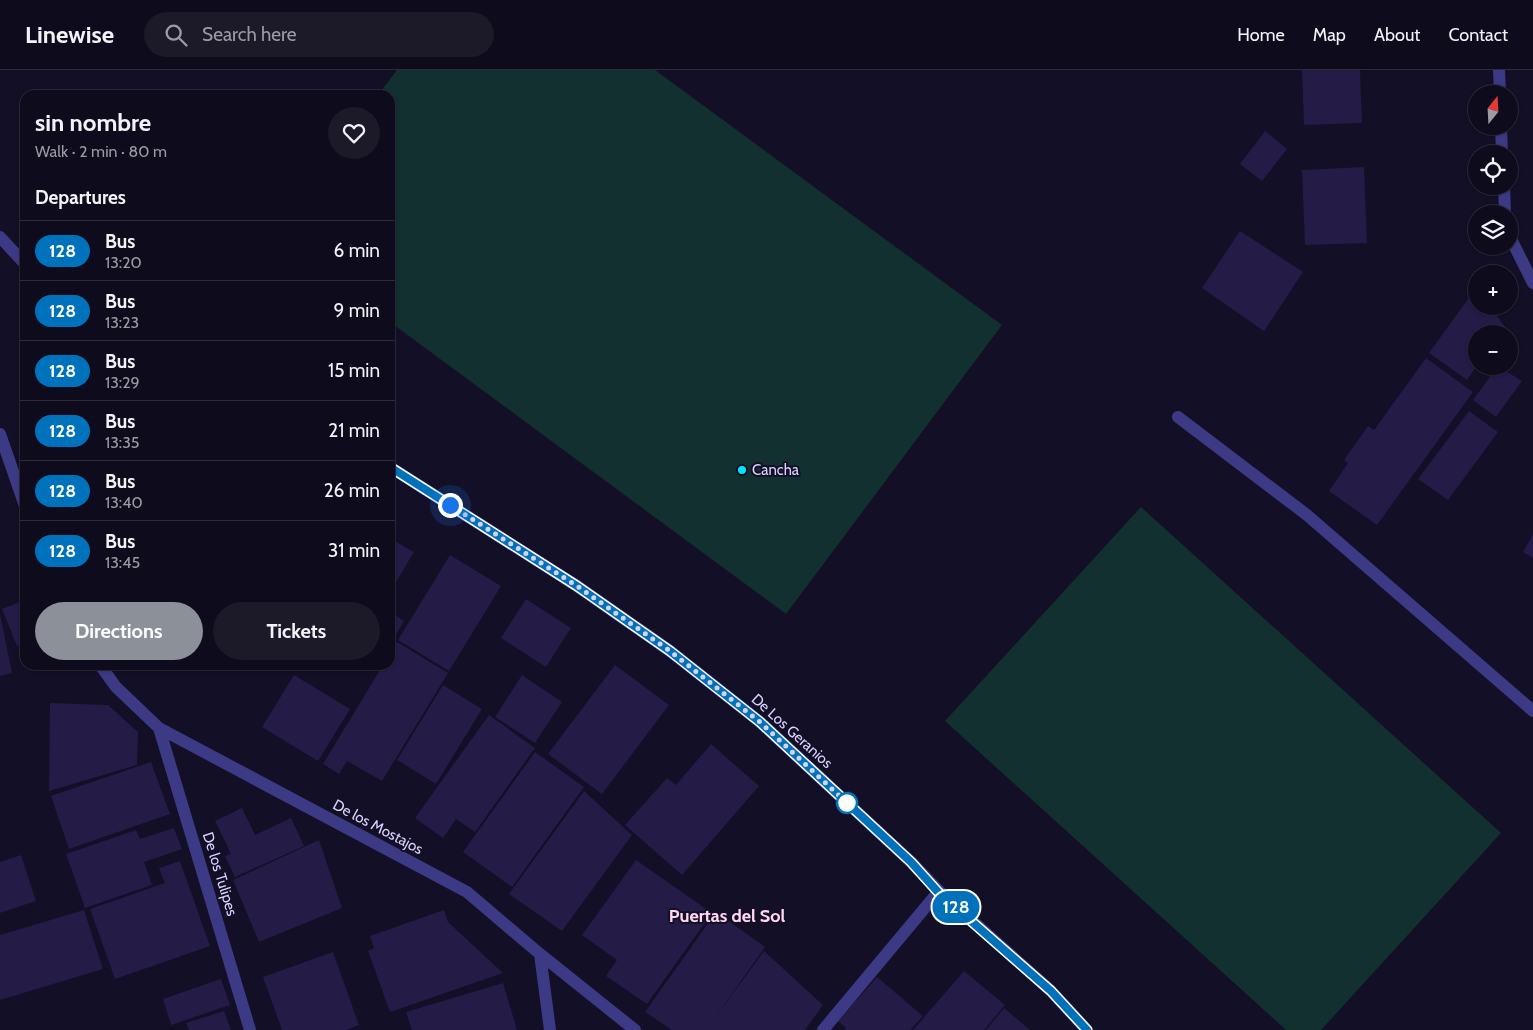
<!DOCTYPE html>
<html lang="en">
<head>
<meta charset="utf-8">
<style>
	:root { --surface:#0e0b1c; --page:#1c1929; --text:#f1f3f6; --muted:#9b9ba3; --line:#2e2b3b; --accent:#8c9099 }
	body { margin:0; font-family:Cabin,sans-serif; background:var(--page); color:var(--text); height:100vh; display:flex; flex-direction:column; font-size:19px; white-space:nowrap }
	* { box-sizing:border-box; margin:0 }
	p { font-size:16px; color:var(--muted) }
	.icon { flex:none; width:28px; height:28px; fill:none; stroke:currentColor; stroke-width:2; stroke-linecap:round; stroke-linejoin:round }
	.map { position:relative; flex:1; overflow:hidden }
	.sheet { position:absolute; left:20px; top:20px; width:375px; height:580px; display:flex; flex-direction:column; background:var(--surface); border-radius:15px; box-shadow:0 1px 4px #0004,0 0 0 1px var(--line) }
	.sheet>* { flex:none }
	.badge { padding:0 10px; border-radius:16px; font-size:18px; line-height:32px }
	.needle { width:32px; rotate:18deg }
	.controls { position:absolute; left:1468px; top:15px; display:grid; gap:10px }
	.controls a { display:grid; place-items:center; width:50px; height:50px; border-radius:50%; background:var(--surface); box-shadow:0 1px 4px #0004,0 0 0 1px var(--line); font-size:25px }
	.you { position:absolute; width:25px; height:25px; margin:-12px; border:4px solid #fff; border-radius:50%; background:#1a73e8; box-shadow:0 0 0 8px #1a73e833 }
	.map>.badge { position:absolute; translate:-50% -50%; box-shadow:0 0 0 2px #fff }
	h2 { padding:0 15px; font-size:19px; line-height:45px }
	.round { display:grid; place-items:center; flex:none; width:52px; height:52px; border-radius:26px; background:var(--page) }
	.head { display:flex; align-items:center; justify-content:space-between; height:85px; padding:0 15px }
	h1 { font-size:24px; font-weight:700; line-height:38px }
	.primary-button { display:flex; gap:10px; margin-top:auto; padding:10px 15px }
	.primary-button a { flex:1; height:58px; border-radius:30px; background:var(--accent); color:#fff; font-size:20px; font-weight:700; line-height:58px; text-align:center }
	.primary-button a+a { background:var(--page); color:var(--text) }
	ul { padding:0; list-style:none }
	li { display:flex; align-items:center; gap:15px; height:60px; padding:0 15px; border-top:1px solid var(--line) }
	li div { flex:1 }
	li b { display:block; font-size:19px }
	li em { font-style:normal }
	li .badge { min-width:55px; font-weight:700; text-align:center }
	header { display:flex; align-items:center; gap:30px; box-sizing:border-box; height:70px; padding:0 25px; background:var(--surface); border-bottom:1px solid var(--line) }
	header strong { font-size:24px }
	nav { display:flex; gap:28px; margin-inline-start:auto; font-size:18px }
	.search { width:350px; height:45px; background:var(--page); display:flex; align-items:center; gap:12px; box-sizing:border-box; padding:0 18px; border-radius:28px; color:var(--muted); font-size:19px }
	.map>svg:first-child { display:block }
	.green { fill:#12302f }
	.building { fill:#241b47 }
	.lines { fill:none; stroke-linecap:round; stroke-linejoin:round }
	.minor { stroke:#3d3a85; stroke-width:12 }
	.line-casing { stroke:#fff; stroke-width:11 }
	.line { stroke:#0072bc; stroke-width:8 }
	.walk { stroke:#d9d4ff; stroke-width:5; stroke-dasharray:0 9 }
	.poi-dot { fill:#00e5ff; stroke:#130f26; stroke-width:2 }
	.stop-dot { fill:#fff; stroke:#0072bc; stroke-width:2.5 }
	.labels { text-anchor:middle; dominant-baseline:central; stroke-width:4; stroke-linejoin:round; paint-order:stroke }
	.poi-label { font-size:15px; fill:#d9d4ff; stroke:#130f26; text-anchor:start }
	.street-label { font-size:15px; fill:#d9d4ff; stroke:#130f26 }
	.quarter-label { font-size:18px; font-weight:bold; fill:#ffd6f0; stroke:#130f26 }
</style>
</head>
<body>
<header>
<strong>Linewise</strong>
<div class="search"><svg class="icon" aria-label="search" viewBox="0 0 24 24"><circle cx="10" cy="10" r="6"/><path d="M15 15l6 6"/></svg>Search here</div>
<nav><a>Home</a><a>Map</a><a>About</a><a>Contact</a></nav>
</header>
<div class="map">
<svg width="1533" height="960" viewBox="0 0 1533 960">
	<rect width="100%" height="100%" fill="#130f26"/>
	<!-- green -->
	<path class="green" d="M397,0H655L1002,255L786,544L390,252V25H378Z
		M1141,437L1501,763L1321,960H1286L945,651Z"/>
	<!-- building -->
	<path class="building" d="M1302,0H1360L1362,53L1304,55Z
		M1265,61L1287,79L1262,111L1240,94Z
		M1364,97L1367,173L1305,175L1302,100Z
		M1240,161L1303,202L1264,261L1202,218Z
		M1476,218V236H1490L1505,257L1500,264H1476V297L1467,310L1429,283Z
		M1426,288L1473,322L1377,455L1329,421L1348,393L1344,390L1368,356L1374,360Z
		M1498,296L1522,311L1496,347L1473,330Z
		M1469,341L1498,362L1448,430L1418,409Z
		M1533,464V488L1523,482Z
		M393,470L414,482L390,522V475Z
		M450,485L501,516L449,601L398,570Z
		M526,529L571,558L546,597L501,568Z
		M25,530V573L17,576L2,539Z
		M390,542L404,551L390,574Z
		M0,544L12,603L0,606Z
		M397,572L448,603L382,711L347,691L339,704L323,694L383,595H390V583Z
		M615,595L669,635L602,724L548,684Z
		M294,605L350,639L318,691L262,657Z
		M522,605L562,632L535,673L495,647Z
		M443,615L482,639L436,714L397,690Z
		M50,633L108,635L138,662L137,695L49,721Z
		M489,645L535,678L475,762L456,749L443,768L415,748Z
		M711,674L759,716L682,805L625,755L667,708L676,715Z
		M535,682L584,717L512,817L463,782Z
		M151,692L170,744L69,779L51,726Z
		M584,721L632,765L562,861L509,824Z
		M242,738L255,765L291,748L304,776L235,807L225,786L231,784L215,751Z
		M174,758L182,779L144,792L152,815L85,838L66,784L136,760L140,769Z
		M319,770L342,838L259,872L233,810Z
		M21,785L36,831L0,843V792Z
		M636,790L712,843L647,934L606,906L617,890L582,865Z
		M180,791L210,876L115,909L90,839L165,813L159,798Z
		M84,840L103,899L0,930V865Z
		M444,840L448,852L503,903L390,942L368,881L374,878L370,866Z
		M716,842L765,877L714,949L764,881L823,935L805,960H672L645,942Z
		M333,882L359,955L346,960H282L263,907Z
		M964,901L1005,935L984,960H913Z
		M877,907L923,946L910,960H845L846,958L838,951Z
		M221,909L230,935L171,955L163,929Z
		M503,913L517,960H412L406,942Z
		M1004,938L1030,960H986Z
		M224,941L231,960H189L186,953Z"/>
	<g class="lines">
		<!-- minor -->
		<path class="minor" d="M1499,0L1500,24
			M1501,56L1502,84
			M1504,116L1505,144
			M1509,165L1533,213
			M0,167L25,194
			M1178,347L1307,445L1533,641
			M0,364L25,436
			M390,397L577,516L670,581L760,652L911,792L939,821L1051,921L1087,960
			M100,595L116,617L159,658L467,822L540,884L635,960
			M159,658L250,960
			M540,884L550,960
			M823,960L939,821"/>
	</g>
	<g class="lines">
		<!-- line casing -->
		<g class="line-casing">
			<path id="line" d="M390,397L577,516L670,581L760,652L911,792L938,822L1051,921L1087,960"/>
		</g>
		<!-- line -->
		<use href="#line" class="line"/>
		<!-- walk -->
		<path class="walk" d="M450,435L577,516L670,581L760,652L847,733"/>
	</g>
	<!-- markers -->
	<circle class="poi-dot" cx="742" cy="400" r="5"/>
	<circle class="stop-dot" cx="847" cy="733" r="10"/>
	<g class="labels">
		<!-- poi labels -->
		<g class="poi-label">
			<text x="752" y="400">Cancha</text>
		</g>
		<!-- street labels -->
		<g class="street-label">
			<text transform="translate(792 661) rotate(42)">De Los Geranios</text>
			<text transform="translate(378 757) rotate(28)">De los Mostajos</text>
			<text transform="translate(220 804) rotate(73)">De los Tulipes</text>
		</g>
		<!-- quarter labels -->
		<g class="quarter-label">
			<text x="727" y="846">Puertas del Sol</text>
		</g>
	</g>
</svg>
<div class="controls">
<a><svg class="needle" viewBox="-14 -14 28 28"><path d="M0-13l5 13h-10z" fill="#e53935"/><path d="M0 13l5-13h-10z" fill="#9b9ba3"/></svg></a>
<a><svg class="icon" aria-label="locate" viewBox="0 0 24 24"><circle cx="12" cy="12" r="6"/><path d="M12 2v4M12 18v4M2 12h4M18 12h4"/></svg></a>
<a><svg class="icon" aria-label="layers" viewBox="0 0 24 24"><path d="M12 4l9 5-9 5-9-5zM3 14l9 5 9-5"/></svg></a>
<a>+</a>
<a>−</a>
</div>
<div class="you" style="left:450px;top:435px"></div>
<b class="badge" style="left:956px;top:837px;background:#0072bc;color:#fff">128</b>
<section class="sheet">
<div class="head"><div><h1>sin nombre</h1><p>Walk · 2 min · 80 m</p></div><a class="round"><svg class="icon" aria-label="heart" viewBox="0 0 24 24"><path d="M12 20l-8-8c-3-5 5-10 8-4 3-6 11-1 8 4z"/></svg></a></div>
<h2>Departures</h2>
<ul>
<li><span class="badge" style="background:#0072bc;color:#fff">128</span><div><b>Bus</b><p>13:20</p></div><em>6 min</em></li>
<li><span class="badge" style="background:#0072bc;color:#fff">128</span><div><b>Bus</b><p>13:23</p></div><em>9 min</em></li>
<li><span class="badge" style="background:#0072bc;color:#fff">128</span><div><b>Bus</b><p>13:29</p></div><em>15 min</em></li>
<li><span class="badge" style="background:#0072bc;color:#fff">128</span><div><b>Bus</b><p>13:35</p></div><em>21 min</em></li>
<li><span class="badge" style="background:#0072bc;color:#fff">128</span><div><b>Bus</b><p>13:40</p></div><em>26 min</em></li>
<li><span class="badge" style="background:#0072bc;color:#fff">128</span><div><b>Bus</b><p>13:45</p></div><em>31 min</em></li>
</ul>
<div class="primary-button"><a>Directions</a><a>Tickets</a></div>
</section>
</div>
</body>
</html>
